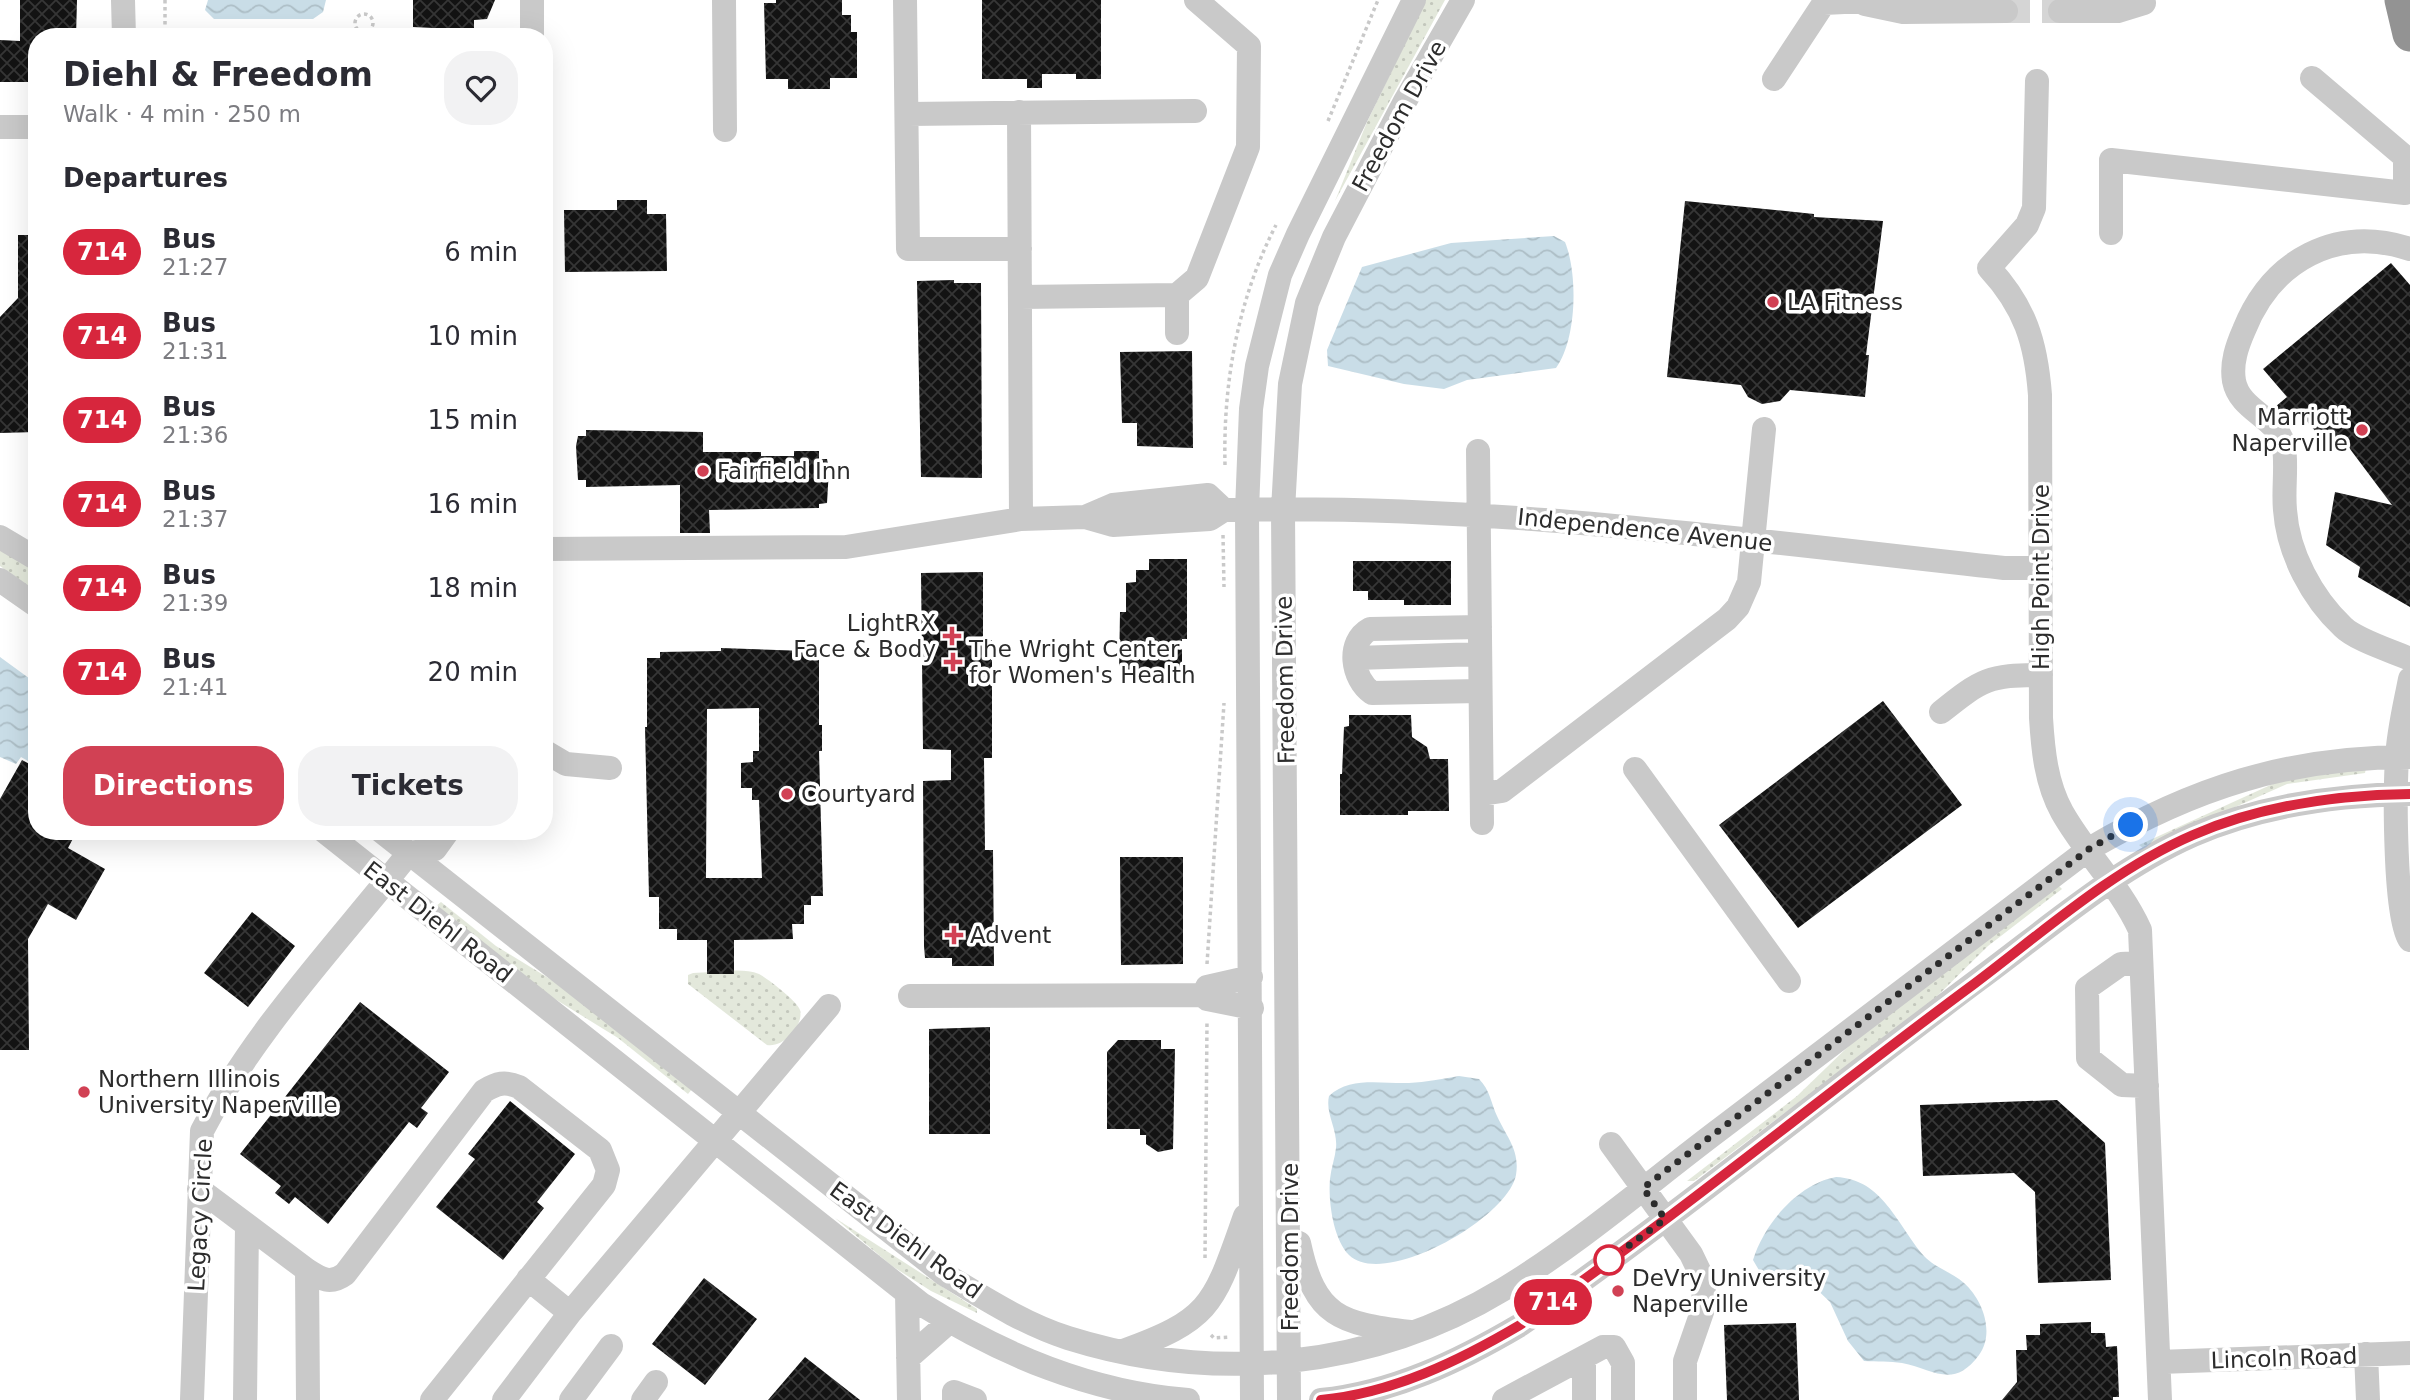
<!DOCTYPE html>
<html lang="en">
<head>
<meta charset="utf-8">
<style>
	:root { --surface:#fff; --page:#f2f2f3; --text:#2b2b33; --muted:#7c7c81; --accent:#d14154 }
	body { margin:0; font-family:"DejaVu Sans",sans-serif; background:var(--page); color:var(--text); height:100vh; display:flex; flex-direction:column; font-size:26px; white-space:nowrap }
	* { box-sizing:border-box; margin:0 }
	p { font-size:23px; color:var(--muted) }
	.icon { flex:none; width:38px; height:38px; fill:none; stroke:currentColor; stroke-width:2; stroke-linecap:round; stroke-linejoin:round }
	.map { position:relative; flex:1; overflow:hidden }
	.sheet { position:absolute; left:28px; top:28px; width:525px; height:812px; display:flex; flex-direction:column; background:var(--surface); border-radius:28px; box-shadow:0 7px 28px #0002 }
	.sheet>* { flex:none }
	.badge { padding:0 14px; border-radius:23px; font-size:24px; line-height:46px }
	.you { position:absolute; width:35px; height:35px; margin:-18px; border:5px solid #fff; border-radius:50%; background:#1a73e8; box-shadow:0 0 0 10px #1a73e833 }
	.map>.badge { position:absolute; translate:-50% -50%; box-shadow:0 0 0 4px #fff }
	h2 { padding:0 35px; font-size:26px; line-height:63px }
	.round { display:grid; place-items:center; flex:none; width:74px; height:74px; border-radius:28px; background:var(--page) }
	.headline { display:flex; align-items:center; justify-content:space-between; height:119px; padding:0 35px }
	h1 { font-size:33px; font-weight:800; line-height:52px }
	.action { display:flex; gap:14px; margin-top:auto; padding:14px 35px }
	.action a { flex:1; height:80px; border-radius:28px; background:var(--accent); color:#fff; font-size:28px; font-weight:800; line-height:80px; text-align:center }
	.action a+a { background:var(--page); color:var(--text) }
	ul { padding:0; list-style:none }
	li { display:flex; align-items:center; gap:21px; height:84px; padding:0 35px }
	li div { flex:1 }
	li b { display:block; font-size:26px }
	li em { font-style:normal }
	li .badge { min-width:77px; font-weight:700; text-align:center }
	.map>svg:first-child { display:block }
	.grass { fill:url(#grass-dots) }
	.water { fill:url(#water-waves) }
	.building { fill:url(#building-cross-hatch); fill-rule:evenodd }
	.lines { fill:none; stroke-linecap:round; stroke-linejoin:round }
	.minor-tunnel { stroke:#d5d5d5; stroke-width:24; stroke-dasharray:24 12; stroke-linecap:butt }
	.path { stroke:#c9c9c9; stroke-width:3.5; stroke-dasharray:3.5 3.5; stroke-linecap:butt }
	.minor { stroke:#c9c9c9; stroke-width:24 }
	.highway { stroke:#939393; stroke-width:35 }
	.line-casing { stroke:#fff; stroke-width:16 }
	.line { stroke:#d7263d; stroke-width:10 }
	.walk { stroke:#2c2c2c; stroke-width:7; stroke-dasharray:0 12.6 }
	.poi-dot { fill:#d14154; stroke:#fff; stroke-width:2.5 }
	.stop-dot { fill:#fff; stroke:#d7263d; stroke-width:3.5 }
	.labels { text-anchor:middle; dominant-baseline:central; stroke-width:7; stroke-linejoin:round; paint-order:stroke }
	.street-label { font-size:23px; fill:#2c2c2c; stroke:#fff }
	.poi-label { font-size:23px; fill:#2c2c2c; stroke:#fff; text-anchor:start }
</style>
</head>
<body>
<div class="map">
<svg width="2410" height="1400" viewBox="0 0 2410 1400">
	<defs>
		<pattern id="grass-dots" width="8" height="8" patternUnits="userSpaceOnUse" patternTransform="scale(1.75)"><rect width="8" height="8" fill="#e3e8db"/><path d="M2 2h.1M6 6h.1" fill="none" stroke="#c3c7bc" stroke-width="1.8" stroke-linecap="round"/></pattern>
		<pattern id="water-waves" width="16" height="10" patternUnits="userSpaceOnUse" patternTransform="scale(1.75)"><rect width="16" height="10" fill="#c9dde7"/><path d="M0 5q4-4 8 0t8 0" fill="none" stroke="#adbec6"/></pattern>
		<pattern id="building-cross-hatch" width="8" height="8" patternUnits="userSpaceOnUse" patternTransform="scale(1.75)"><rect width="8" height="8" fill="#131313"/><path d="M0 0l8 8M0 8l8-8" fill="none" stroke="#363636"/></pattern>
	</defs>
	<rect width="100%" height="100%" fill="#fff"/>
	<!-- grass -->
	<path class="grass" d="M1426,0H1445L1335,201L1367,122Z
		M0,548L37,572V592L0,566Z
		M2366,768L2365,773L2287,784L2143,848L2139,845L2288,777Z
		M2058,885L2062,889L1988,946L1926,1007L1694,1181H1687L1797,1096L1856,1039Z
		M441,902L496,946L568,990L692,1089L688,1094L618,1038L542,991L435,907Z
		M693,973C712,973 742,967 759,974C767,978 798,1002 800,1010C804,1026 783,1048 767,1045L688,984V975Z
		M835,1218L977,1309V1313L931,1291L892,1266Z"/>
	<!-- water -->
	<path class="water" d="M208,0H326L323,12L313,19H214L205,10Z
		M1554,236L1565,242C1578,274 1577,339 1556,368L1467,380L1444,389L1404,384L1328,366L1327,350L1362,267L1451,243Z
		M0,657L37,684V766L21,757L16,764L0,757Z
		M1459,1076L1479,1079C1490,1090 1491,1103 1497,1116C1507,1138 1520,1150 1516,1175C1508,1218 1384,1289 1349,1255C1333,1239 1328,1200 1330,1179C1331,1168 1335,1158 1336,1148C1338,1129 1325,1114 1329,1096C1350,1076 1382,1084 1409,1083C1426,1082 1442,1079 1459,1076Z
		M1836,1177C1883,1179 1897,1225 1924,1256C1935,1268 1952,1272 1964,1283C1983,1300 1995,1333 1979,1355C1953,1390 1934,1369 1902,1363C1890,1361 1877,1362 1864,1361L1848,1341L1830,1302L1808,1281L1763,1277L1753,1260C1764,1224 1798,1184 1836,1177Z"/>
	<!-- building -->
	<path class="building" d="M20,0H77L76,37H37V82H0V40L20,41Z
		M413,0H495L487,19L474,20V30L413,27Z
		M776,0H842V15H851V32H857V78H830V89H788V79H766L764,3H776Z
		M982,0H1101V79H1076V74H1042V88H1027V79H982Z
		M617,200H647V214H666L667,271L565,272L564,210H617Z
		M1685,201L1814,214V217L1883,221L1866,355H1869L1865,397L1790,390L1780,401L1762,404L1748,397L1741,385L1667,377Z
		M18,235H37V432L0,433V317L18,298Z
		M2391,263L2410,285V607L2358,577L2360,567L2326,545L2335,492L2392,505L2344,441L2322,439L2299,412L2287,420L2278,411L2275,407L2287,397L2263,369Z
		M954,280V283H981L982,478L921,477L917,281Z
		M1192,351L1193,448L1137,446V423H1122L1120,352Z
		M586,430L703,432V452H761V456H794V451H819V459H827L829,469L827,503L819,504V508L709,510L710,533H680V485L586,487V480H578L576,446L578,436H586Z
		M1149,559H1187V639H1182V673L1119,674L1120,612H1126V583L1136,582V570H1149Z
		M1353,561H1451V605H1404V600H1368V591H1353Z
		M983,572V640H992V758H984L985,850H993L994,966H952V958H925L924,946L923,781L951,780V750L923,749L921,573Z
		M721,648L806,651V656H819V725H822V751H819L823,896H811V905H804V924H792L793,939L734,940V974H707V940H677V929H659V897H649L645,727H647V658H660V652L721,651ZM759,708V751H753V762L741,763V788H752V800H759L762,878H706L707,709Z
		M1883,701L1962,805L1798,928L1719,825Z
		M1349,715H1411L1412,737L1427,747L1430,759H1448L1449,811H1408V815H1340V774H1342L1344,727L1349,726Z
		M22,760L37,768V831H77L68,848L105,869L76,920L48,904L28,939L29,1050H0V799Z
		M1120,857H1183V964L1121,965Z
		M252,912L295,946L248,1007L204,973Z
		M360,1002L449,1072L421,1108L428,1113L417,1128L409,1122L328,1224L295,1197L289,1204L275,1193L281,1186L240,1154Z
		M990,1027V1134H929V1029Z
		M1118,1040H1161V1049H1175L1173,1149L1158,1152L1146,1144V1135H1140V1129H1107V1052Z
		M2057,1100L2105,1143L2111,1280L2038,1283L2035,1192L2014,1173L1923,1176L1920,1105Z
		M510,1101L575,1154L537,1202L544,1208L503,1260L436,1207L475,1159L468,1154Z
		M704,1278L757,1319L705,1385L652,1344Z
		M2091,1322V1333H2105L2106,1347L2117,1346L2119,1397H2113V1400H2002L2017,1382L2016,1350H2027L2026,1335H2040V1324Z
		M1796,1323L1799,1400H1727L1724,1325Z
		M805,1357L860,1400H768Z"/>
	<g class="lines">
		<!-- minor-tunnel -->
		<path class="minor-tunnel" d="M2006,11H2060"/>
		<!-- path -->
		<path class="path" d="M165,0V37
			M355 23a9 9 0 1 1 18 0a9 9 0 1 1-18 0Z
			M369,31L380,37
			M351,37L361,31
			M1328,121L1378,0
			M1225,465C1223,382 1238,299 1276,225
			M1223,535L1224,587
			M1207,964L1224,703
			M1205,1258L1207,1021
			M1211,1335L1214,1338L1230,1337"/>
		<!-- minor -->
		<path class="minor" d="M123,0L124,37
			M532,0V37
			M724,0L725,130
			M905,0L908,249H1020
			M1865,4L1903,12L2006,11
			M2060,11H2118L2144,3
			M1774,79L1824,3L1885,0
			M2037,81L2034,208L2027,225L1989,268C2025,307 2036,342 2040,395L2041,718C2043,750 2046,783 2062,812C2085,853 2120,886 2140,930L2160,1400
			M1019,112L1021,519
			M908,114L1195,111
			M0,127H37
			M2111,233V160L2405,193V157L2312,78
			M2410,249C2336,225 2272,260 2244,330C2237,346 2231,363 2234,381C2240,412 2279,417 2284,447C2287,468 2283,489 2285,510C2288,553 2312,598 2343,627C2356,640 2392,651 2410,659
			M1177,295V333
			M1020,297L1177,295L1197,278L1248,147L1249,46L1196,0
			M1478,451L1482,823
			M1085,517L1113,505L1208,495L1224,510
			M0,537L37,559
			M544,549L846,547L1021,519L1085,517L1113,525L1210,519L1224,510C1485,503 1744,540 2004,568H2041
			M0,580L37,606
			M1480,627L1370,629C1346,642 1352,679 1372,693L1480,691
			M1356,658L1480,654
			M2410,679C2405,705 2398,733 2397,759C2395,790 2394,919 2410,940
			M1941,712C1982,679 1989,675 2041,675
			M544,751L566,764L610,768
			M1635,769L1789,981
			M1482,794L1502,791L1727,619L1738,607L1749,582L1764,429
			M324,831L921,1304C1003,1355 1090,1392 1188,1400
			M381,831L944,1274C984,1298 1024,1324 1068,1338C1215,1384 1372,1369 1504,1289C1581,1242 1651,1181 1723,1127C1845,1035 1967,942 2089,849C2193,788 2288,757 2410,757
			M2141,963L2121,964L2087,988L2088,1058L2122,1085L2147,1086
			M1203,995L1207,987L1251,977
			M910,996L1203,995L1207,999L1252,1008
			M1611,1144L1691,1254L1704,1281L1703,1309L1685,1361V1400
			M199,1189L307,1270C321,1279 330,1285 345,1274L484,1091C497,1083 505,1081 519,1087L600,1150L608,1170L604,1185L432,1400
			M1299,1243C1315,1318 1340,1323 1410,1332
			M307,1270L308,1400
			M528,1279L570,1313
			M907,1293L909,1400
			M1123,1351C1213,1319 1214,1303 1245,1216
			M2366,1354L2368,1400
			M908,1358L949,1322
			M1584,1358V1400
			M2159,1362L2410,1353
			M192,1400L202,1131C255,1029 338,943 409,853L435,849L448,831
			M245,1400L247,1225
			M504,1400L570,1313L829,1006
			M571,1400L611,1346
			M643,1400L656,1382
			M954,1400V1392L975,1400
			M1252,1400L1247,510L1251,409L1257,366L1280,275L1298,234L1414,0
			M1289,1400L1283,510L1290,384L1307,303L1334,237L1404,103L1463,0
			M1321,1400C1393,1393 1459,1361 1520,1325C1677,1216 1825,1094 1978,980C2046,930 2114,870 2193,835C2262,805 2335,795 2410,794
			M1504,1400L1603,1347H1614L1623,1363V1400"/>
		<!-- highway -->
		<path class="highway" d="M2402,0L2410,34"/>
	</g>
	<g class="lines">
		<!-- line casing -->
		<g class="line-casing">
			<path id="line" d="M1321,1400C1393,1393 1459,1361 1520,1325C1676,1217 1822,1096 1974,984C2043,932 2112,870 2193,835C2262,805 2335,795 2410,794"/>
		</g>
		<!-- line -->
		<use href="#line" class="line"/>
		<!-- walk -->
		<path class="walk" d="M1609,1260L1604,1264L1665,1219L1643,1188L2089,849L2131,825"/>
	</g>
	<!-- markers -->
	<g class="poi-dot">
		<circle cx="1773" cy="302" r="7"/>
		<circle cx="2362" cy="430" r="7"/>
		<circle cx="703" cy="471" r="7"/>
		<path d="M948.5 625.5h7v7h7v7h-7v7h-7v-7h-7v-7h7z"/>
		<path d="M949.5 651.5h7v7h7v7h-7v7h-7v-7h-7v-7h7z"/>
		<circle cx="787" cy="794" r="7"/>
		<path d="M950.5 924.5h7v7h7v7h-7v7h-7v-7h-7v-7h7z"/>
		<circle cx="84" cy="1092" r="7"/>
		<circle cx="1618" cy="1291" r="7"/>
	</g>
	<circle class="stop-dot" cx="1609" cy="1260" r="14"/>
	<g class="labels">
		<!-- street labels -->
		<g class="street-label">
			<text transform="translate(1399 116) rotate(-61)">Freedom Drive</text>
			<text transform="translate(1645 530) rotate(6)">Independence Avenue</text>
			<text transform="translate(2041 577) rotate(-90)">High Point Drive</text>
			<text transform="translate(1285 680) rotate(-91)">Freedom Drive</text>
			<text transform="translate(438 922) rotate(38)">East Diehl Road</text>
			<text transform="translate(200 1215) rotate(-87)">Legacy Circle</text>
			<text transform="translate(906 1240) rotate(36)">East Diehl Road</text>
			<text transform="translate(1290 1247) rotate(-90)">Freedom Drive</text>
			<text transform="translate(2284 1358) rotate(-2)">Lincoln Road</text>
		</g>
		<!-- poi labels -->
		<g class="poi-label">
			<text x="1787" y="302">LA Fitness</text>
			<text x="2348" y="417" text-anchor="end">Marriott<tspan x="2348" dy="26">Naperville</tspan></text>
			<text x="717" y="471">Fairfield Inn</text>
			<text x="936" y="623" text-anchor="end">LightRX<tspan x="936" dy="26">Face &amp; Body</tspan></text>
			<text x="969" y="649">The Wright Center<tspan x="969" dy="26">for Women's Health</tspan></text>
			<text x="801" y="794">Courtyard</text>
			<text x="970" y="935">Advent</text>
			<text x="98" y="1079">Northern Illinois<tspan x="98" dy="26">University Naperville</tspan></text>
			<text x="1632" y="1278">DeVry University<tspan x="1632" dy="26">Naperville</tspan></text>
		</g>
	</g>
</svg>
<div class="you" style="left:2131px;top:825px"></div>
<b class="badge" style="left:1553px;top:1302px;background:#d7263d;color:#fff">714</b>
<section class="sheet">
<div class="headline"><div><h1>Diehl &amp; Freedom</h1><p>Walk · 4 min · 250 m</p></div><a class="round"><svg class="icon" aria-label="heart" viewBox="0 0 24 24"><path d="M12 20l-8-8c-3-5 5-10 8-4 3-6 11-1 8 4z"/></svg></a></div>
<h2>Departures</h2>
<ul>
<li><span class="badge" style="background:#d7263d;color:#fff">714</span><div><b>Bus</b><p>21:27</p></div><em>6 min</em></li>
<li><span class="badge" style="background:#d7263d;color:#fff">714</span><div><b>Bus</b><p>21:31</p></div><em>10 min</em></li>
<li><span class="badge" style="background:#d7263d;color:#fff">714</span><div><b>Bus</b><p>21:36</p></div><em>15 min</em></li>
<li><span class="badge" style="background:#d7263d;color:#fff">714</span><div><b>Bus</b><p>21:37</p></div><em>16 min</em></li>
<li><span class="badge" style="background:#d7263d;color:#fff">714</span><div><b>Bus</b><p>21:39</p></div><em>18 min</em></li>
<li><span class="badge" style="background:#d7263d;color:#fff">714</span><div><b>Bus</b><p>21:41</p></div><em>20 min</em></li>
</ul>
<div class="action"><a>Directions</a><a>Tickets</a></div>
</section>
</div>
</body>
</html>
